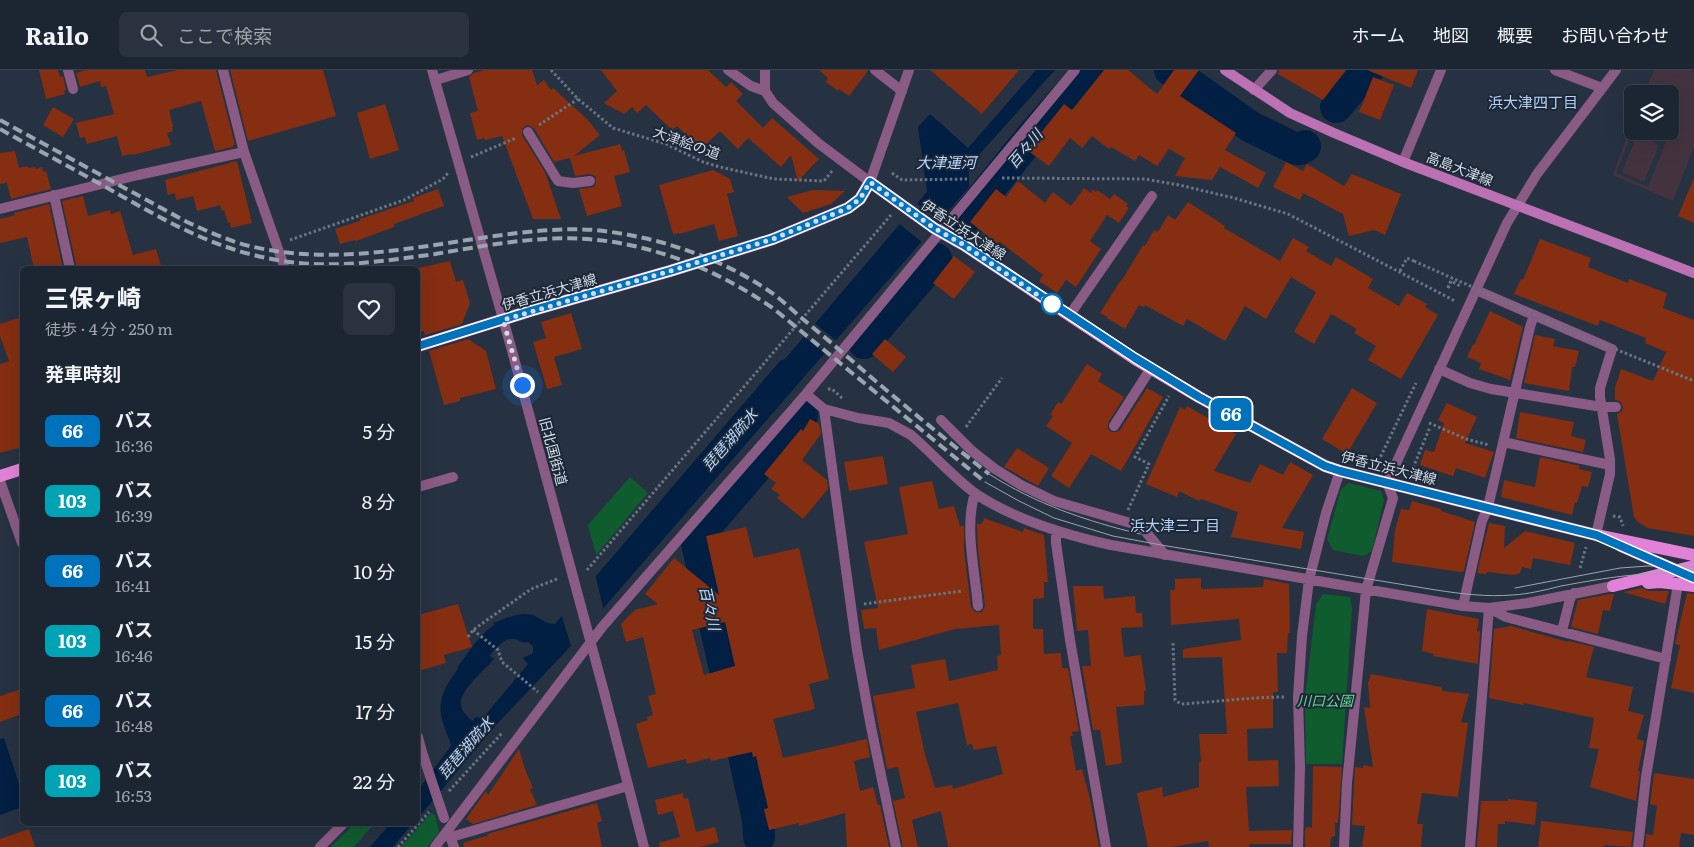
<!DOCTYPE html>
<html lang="ja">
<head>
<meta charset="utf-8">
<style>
	:root { --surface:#1c2632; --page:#29323e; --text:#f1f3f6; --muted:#a0a5ac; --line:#3a434d }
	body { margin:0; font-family:Literata,"Noto Sans JP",serif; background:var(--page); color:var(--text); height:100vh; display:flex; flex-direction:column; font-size:19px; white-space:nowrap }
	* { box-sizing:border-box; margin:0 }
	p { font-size:16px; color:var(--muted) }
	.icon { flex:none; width:28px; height:28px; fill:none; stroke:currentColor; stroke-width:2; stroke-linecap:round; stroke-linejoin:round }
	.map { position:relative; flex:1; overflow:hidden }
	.panel { position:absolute; left:20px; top:196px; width:400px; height:560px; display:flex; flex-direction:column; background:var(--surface); border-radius:8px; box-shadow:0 5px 20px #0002,0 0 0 1px var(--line) }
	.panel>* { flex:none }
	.badge { padding:0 10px; border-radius:8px; font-size:18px; line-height:32px }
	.controls { position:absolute; left:1624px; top:15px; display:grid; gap:10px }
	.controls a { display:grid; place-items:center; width:55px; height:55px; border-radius:8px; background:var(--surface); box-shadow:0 5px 20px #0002,0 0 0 1px var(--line); font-size:25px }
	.you { position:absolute; width:25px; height:25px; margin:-12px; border:4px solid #fff; border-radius:50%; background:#1a73e8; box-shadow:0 0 0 8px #1a73e833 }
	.map>.badge { position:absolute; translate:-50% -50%; box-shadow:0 0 0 2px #fff }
	h2 { padding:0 25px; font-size:19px; line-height:45px }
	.round { display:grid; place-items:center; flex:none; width:52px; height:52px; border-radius:8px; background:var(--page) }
	.overview { display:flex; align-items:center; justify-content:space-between; height:85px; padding:0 25px }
	h1 { font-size:24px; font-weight:800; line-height:38px }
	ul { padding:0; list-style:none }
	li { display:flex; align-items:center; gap:15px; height:70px; padding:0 25px }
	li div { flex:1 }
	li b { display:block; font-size:19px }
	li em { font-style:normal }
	li .badge { min-width:55px; font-weight:700; text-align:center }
	header { display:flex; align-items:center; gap:30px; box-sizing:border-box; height:70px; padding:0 25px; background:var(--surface); border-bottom:1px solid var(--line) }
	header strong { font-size:24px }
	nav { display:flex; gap:28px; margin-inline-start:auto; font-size:18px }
	.search { width:350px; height:45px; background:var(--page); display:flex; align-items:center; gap:12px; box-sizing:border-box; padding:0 18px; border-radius:8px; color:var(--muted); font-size:19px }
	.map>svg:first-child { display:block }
	.commercial { fill:#43333f }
	.green { fill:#0f5c2f }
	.water { fill:#001f42 }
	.pier { fill:#263242 }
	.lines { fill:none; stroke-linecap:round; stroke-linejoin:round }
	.canal { stroke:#001f42; stroke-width:19 }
	.river { stroke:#001f42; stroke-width:32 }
	.building { fill:#852e11; fill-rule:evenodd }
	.path { stroke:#6a7583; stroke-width:3; stroke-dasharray:2.5 2.5; stroke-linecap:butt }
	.service { stroke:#8a5b84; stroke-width:10 }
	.minor { stroke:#8a5b84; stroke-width:10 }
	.tertiary { stroke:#8a5b84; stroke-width:10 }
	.secondary { stroke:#bb71b3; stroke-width:10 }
	.primary { stroke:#e181d7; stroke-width:12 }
	.tram { stroke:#9ba4b1; stroke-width:1 }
	.rail { stroke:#9ba4b1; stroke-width:4; stroke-dasharray:10 5; stroke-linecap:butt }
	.path-bridge { stroke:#6a7583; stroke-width:3; stroke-dasharray:2.5 2.5; stroke-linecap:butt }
	.minor-bridge { stroke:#8a5b84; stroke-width:10 }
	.line-casing { stroke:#fff; stroke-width:11 }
	.line { stroke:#0072bc; stroke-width:8 }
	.walk { stroke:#d4dce7; stroke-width:5; stroke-dasharray:0 9 }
	.stop-dot { fill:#fff; stroke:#0072bc; stroke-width:2.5 }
	.labels { text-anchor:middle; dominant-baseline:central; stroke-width:4; stroke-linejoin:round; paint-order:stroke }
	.street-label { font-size:14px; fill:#d4dce7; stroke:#1c2837 }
	.park-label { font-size:14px; font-style:italic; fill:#66dc8c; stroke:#1c2837 }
	.neighbourhood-label { font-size:15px; fill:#b2d1f5; stroke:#1c2837 }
	.water-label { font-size:15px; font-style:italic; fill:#bad9ff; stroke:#1c2837 }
</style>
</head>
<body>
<header>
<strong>Railo</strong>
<div class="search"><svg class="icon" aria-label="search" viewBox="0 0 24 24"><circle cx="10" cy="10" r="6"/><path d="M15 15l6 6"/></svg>ここで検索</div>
<nav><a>ホーム</a><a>地図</a><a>概要</a><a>お問い合わせ</a></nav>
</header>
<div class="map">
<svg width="1694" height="777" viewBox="0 0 1694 777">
	<rect width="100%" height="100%" fill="#263242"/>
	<!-- commercial -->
	<path class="commercial" d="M1654,0H1690L1694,3V76L1673,131L1613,105L1632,53L1633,61L1616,103L1648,117L1670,61V24H1644Z
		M1646,61H1656L1652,71L1659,75L1644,112L1622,102L1636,67L1642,69Z"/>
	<!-- green -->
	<path class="green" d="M630,407L648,423L596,485L588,455Z
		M1349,413L1381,421L1384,430L1372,481L1363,486L1333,480L1327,469L1341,419Z
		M1323,524L1350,527L1352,538L1342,694H1306L1305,628L1316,535Z
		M431,743L435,745L439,762L427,777H401Z
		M354,754H374L354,777H331Z"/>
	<!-- water -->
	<path class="water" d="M1036,0H1055L969,96V117L568,579L497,654L418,748V720L451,676C449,666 444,659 442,649C434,621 460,597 477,577L494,589C485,599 463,618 461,631C459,639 467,646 472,651L476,647L482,649L528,594L523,588L533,583V576C524,568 521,564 509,566L493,553C504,549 521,541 533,545C541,549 546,554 555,554L780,291L785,289L927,122L918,57L930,44L968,78Z
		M4,668L22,723V737L0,745V669Z
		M390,754H412L393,777H370Z"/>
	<!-- pier -->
	<path class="pier" d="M915,132L940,151L922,172L897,152Z
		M813,252L838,272L827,285L802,265Z
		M595,504L604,541L572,579L561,544Z"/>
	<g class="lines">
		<!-- canal -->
		<path class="canal" d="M467,600C481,582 500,547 525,563"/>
		<!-- river -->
		<path class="river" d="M1170,0L1251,57L1296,79H1300L1305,76
			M1336,37L1368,0
			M959,156L1031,67L1090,0
			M864,273L936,189
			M759,767L758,749L696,468L802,345"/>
	</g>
	<!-- building -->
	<path class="building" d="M39,0H58L60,7L63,6L66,20L64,21L65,24L46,29Z
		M86,0H145L147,7L178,0H216L235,75H233V77L215,81L201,31L169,40L173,57H172L173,61L167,63L171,75L133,85L132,84L122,86L117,66L87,74L85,67L80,68L76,53L114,44L106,16L101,17L100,11L80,17L76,3Z
		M230,0H323L336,46L248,71Z
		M484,0H532L537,15L544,10L551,20L553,18L587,49L600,65L574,86L620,74L622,81L624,80L630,102L614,106L622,136L587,146L579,119L594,117L596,113V107L590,104L575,106L570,88L554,92L534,58L527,55L522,59V65L545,102L561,149H533L502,66L485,70L484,68L477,70L470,43L478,41L469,7L474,3Z
		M601,0H708L726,17L731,12L743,24L736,31L763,58L772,48L819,89L798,111L791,85L781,97L748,68L738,79L720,61L701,79L677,56L672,60L646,35L637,43L632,37L624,44L604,33L617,21Z
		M819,0H868V1L849,26L839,19L838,21L826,12L828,8Z
		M930,0H1019L982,44Z
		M1104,0H1128L1157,24L1174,0H1199L1180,26L1236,63L1225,80L1266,103L1258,118L1220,97L1212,110L1175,106L1185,88L1169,79L1157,96L1139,85L1135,91L1111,77L1109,79L1092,66L1082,78L1070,68L1049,96L1027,80L1064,34L1072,40Z
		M1279,0H1346L1323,30L1278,4Z
		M1367,0H1418L1411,18Z
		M1373,7L1394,15L1380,50L1359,42Z
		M385,34L399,80L370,89L357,43Z
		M53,37L74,49L63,67L43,55Z
		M15,81L19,98L28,96V98L35,97L36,99L42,97L43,102L46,101L51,119L11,129L7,113L0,114V83Z
		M237,91L252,153L231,158L230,152L228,153L224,140L222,141L220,135L197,141L193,126L176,130L175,123L168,125L165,110Z
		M1286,92L1303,101L1307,94L1344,116L1352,104L1401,124L1385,165L1374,160L1349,166L1343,144L1303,123L1300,130L1273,117Z
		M713,100L730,109L734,122L727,124L738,166L719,171L714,154L679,164V163L673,164L659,115Z
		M1694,108V153L1678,146Z
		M1018,111L1045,133L1053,122L1071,136L1084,118L1091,123L1093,119L1096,122L1097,120L1110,129L1114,124L1128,134L1126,136L1129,138L1119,153L1107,145L1090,171L1101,179L1076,217L1066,210L1057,223L1039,211L1043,205L1000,172L998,174L970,152L996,119L1006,127Z
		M438,119L444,136L394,154V157L356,171L355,170L340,174L335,159L360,151V149L414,131L413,128Z
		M813,120L845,121L831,134L803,143L787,127Z
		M83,126L88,146L110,140L111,144L120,141L133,185L156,179L162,199H77L62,131Z
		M1188,132L1225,156L1224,158L1280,191L1293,168L1309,177L1306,181L1331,196L1336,187L1373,209L1368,218L1399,236L1407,223L1427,234L1425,237L1438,245L1401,309L1368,290L1376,276L1354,263L1357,259L1331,244L1314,274L1294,262L1316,222L1291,207L1266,249L1245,236L1225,271L1187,249L1183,256L1145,235L1144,237L1139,235L1125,259L1107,248V247L1100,243L1121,210H1122L1143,175L1145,176L1154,160L1158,162L1168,145L1175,150Z
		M49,134L63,199H34L27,167L0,173V149L15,145L14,143Z
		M1540,169L1591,188L1588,197L1628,213L1629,209L1667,223L1663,238L1694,250V466L1648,458L1638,452L1634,447L1617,344L1622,341L1623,337L1620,331L1615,330V318L1621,299L1653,311L1666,282L1645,273L1646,268L1600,250L1598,256L1514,224L1521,209L1523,210Z
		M954,186L975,202L954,229L933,213Z
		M450,191L456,212L463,210L470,233L462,254L425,265L424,261L418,262V198Z
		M1490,241L1523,257L1510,310L1479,299L1481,293L1467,287L1473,274L1474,275Z
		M571,243L582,279L554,287L562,315L547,319L533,272L546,268L541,252Z
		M19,248L22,256V377L0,383V294L9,291L0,266V254Z
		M1535,265L1555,269L1553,276L1579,281L1575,297H1572L1569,321L1524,313Z
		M468,269L486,281L496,319L460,328V331L444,335L429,281Z
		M885,269L906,287L893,302L872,284Z
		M1087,294L1102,304L1098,311L1124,327L1108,353V359L1111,362H1117L1120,360L1147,318L1163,327L1121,401L1091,384L1069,418L1051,406L1072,373L1046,356L1053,346L1050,345L1058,332L1061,334Z
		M1352,318L1377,333L1347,384L1322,369Z
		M1447,333L1477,347L1465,373L1494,382L1485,408L1456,398L1453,406L1420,395L1425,380L1434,382L1444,353L1438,350Z
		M1187,336L1236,364L1214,401L1250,413L1260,394L1283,405L1290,392L1313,405L1282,458L1304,462L1301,479L1231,467L1238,442L1201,429L1199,431L1179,421L1177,427L1146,414L1180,337L1185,340Z
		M1520,342L1574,352L1571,366L1586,370L1583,382L1516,368Z
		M810,349L819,354L821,364L802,390L827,410L828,419L803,449L777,428L780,425L771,419L776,413L764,404L801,359L803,361Z
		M1017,378L1049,398L1038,416L1004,397Z
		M883,386L888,414L849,421L844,392Z
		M1540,387L1580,396L1579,399L1592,402L1588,417L1582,416L1577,433H1575L1572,445L1501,427L1504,410L1535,417Z
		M932,411L939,439L954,436L960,456H964V480L971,537L975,542H982L985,536L978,479L977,454H982L984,448L1023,462L1024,458L1044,465L1048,512H1044V528L1033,529V559H1043L1044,584L1061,583L1062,598H1068L1079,661L1072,662L1073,666H1070L1076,701L1082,699L1090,729L1099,777H948L941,741L912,750L918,777H903L893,731L905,728L898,697L887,699L873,626L915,618L911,595L945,589L949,611L998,600L997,586L1001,585L999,555L955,559L879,580L876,558L864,559L861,540L878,538L864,472L908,464L899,417ZM958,633L967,675L972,674L974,680L996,676L1003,704L953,719L952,715L935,718L925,684L916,642Z
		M1412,431L1441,439V441L1475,452L1464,501L1461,502L1392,492L1395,460L1401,439L1409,440Z
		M1489,453L1505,456L1504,478L1525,461L1575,473L1570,495L1533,488L1531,499L1522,497L1520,503L1514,505L1487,502L1486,504L1477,503Z
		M746,457L754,488L799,478L829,609L809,614L815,639L773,649L783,688L867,669L870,687L854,691L860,721L873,717L878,735H880L889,777H847L845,743L799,756V753L769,760L764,739L768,738L756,686L753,687L752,682L711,691L710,688L687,694L686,689L648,698L636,654L648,650L647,647L653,645L648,626L656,624L643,567L626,572L621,554L635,540L658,534L645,524L674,488L719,525L706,466ZM725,552L735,596L704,605L692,560Z
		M1201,508V519L1263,517L1264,509L1289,514L1290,563H1288L1287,583H1277L1278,622H1273V658L1247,659L1248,691L1278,690L1279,716L1246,717L1249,761L1292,760L1291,774H1249V777H1209L1208,771L1171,777H1148L1137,723L1162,717L1163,727L1199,717V692H1201L1199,664H1227L1222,587L1183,588V579L1241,570L1239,549L1171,555L1170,520H1175V509Z
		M1073,516H1103L1104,529L1135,526L1136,543H1142L1143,557L1121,558L1124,587L1141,585L1146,621H1144V635L1116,637L1122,693L1106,696L1100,660H1093L1082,596H1091L1088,560L1077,561Z
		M1642,518L1648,521H1669L1665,534L1623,522Z
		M1687,523L1694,524V623L1671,618L1680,575L1675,574Z
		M1610,524H1614L1610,541L1603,540L1598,564L1571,557L1578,530Z
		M458,534L472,577L444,585L446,593L418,601V545Z
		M1427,539L1479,549L1477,562L1480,561L1478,594L1433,586L1434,584L1422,581Z
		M1511,556L1568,572L1569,571L1594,577L1586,607L1633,617L1628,641L1644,645L1637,669L1644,671L1638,701H1640L1636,731L1590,717L1599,679L1589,678L1594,648L1524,633L1523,635L1489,628L1494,559Z
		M1371,604L1441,617L1443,621L1469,624L1461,652L1468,653L1458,727L1422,723L1417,754H1423L1421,777H1362L1365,756L1352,755L1355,697L1363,698L1364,695L1373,697L1364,637L1370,638L1368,613Z
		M22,619V644L0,652V626Z
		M519,679L526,702L533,718L530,719L537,735L473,754L466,749L486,721L488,725Z
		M1313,696L1342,697L1338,753H1335V766L1331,767L1330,777H1306L1305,775V759L1307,757L1312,758Z
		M1654,703L1694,709V765L1681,763L1679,777H1645L1646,764L1653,765L1657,736L1650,734Z
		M683,723L684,729L688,728L696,762L715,757L719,772L700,777H660L659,773L680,767L673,741L658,745L655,730Z
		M1508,729L1537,732L1535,755L1505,751V754H1498L1497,777H1477L1481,731H1508Z
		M597,733L602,751L597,753L602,777H464L463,773L489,765L487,764Z
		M1541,751L1633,762L1631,777L1604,775V777H1538Z
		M29,759L35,777H0V769Z"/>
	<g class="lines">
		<!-- path -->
		<path class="path" d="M551,0L578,29L613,58L666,74L703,92L720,97L774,109L824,111L832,101
			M539,55L578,29
			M471,87L516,68
			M892,103L902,110L967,109
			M1002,108L1145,109L1179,115L1234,128L1288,144L1455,231
			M290,170L404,130L443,109L448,103
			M1400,201L1407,188L1414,191
			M1448,218L1451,211L1460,216
			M828,319H832L843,329
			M1429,353L1466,369L1489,375
			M966,357L1002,308
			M1374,394L1379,390L1416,313
			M1413,398L1430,357
			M1128,440L1149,394L1135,387L1169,326
			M1613,446L1620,447L1623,456
			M1580,498L1586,477
			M587,500L891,145
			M864,534L962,521
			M473,560L498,580L502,592L538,622
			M468,567L473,560L531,519L557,509
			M1173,573L1175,630L1181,634C1216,632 1250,627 1285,627
			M449,721L502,663
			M398,777L429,742"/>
		<!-- service -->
		<path class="service" d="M68,0L73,19
			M436,10L468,0
			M54,125L70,199
			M0,139L138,105L244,82
			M1602,337H1616
			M941,350L972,381L995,399L1021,415L1054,431L1141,456L1165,485
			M1114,356L1151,298
			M1503,372L1610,395
			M0,411L22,473
			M1463,536L1482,451L1488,437L1530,257L1534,245
			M1470,777L1489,538"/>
		<!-- minor -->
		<path class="minor" d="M223,0L244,82L285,199
			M728,0L751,16L765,21
			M875,0L902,21
			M1555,0L1602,18
			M1254,20L1272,0
			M528,62L558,111L573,113L590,111
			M1403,92L1441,0
			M1476,220L1612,279L1600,318V327L1610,389V404L1596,465
			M1069,246L1152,126
			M1439,299L1470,313L1491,319L1602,337
			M806,324L824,339L858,348L889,353L911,365C933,384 953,407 976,424C1015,450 1066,465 1111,475L1463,536L1489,538L1528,533L1613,516
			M824,339L857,580L871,657L896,777
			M418,417L453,407
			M975,423C964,456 975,502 978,536
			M1056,461V473L1070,570L1106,777
			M1489,538L1506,547L1666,589
			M1562,561L1570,529L1574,523
			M418,667L422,682
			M448,761L454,777
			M451,767L628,716
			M320,777L343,754
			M435,777L603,556L806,324L1075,0
			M1298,777L1300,697L1298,627L1302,566L1309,510L1326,443L1340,401
			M1344,777L1347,713L1366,520L1393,428L1387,413
			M1638,777L1646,707L1678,514"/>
		<!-- tertiary -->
		<path class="tertiary" d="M432,0L511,277L603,618L644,777
			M765,0V21L773,33L818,73L870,112L909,0
			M1387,413L1507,153L1537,104L1616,0"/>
		<!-- secondary -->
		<path class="secondary" d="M1225,0L1290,43L1334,63L1403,92L1694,203"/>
		<!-- primary -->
		<path class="primary" d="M418,276L530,241L670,201L773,169L848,138L860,129L870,112L934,158L964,175L1135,289L1199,327L1325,396L1340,401L1596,465L1694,485
			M0,406L22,399
			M1621,476L1694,508
			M1648,513L1660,512L1694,516
			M1613,516L1694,496"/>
		<!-- tram -->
		<path class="tram" d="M989,404C1036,434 1086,451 1140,464
			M985,412L1019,431L1054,448L1113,466L1161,475L1436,520C1462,524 1487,527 1512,525C1529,524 1545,520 1561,516C1605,508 1649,500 1694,505
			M1515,518L1620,498L1648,496L1694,497"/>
		<!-- rail -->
		<path class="rail" d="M0,50L187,152C209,162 231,172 254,177C325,193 396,181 467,170C509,164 552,157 595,160C653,166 714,185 763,217C778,226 791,239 804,250C827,269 850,289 872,308C911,341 950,373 989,404
			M0,59C34,78 68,96 102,115C163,149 212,180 283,191C334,199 384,191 435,184C471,178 508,171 545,169C626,163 709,193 774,239L985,412"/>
		<!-- path-bridge -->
		<path class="path-bridge" d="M1414,191L1573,262L1694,311
			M1448,218L1452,208"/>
		<!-- minor-bridge -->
		<path class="minor-bridge" d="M422,682L444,748"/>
	</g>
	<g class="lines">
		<!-- line casing -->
		<g class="line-casing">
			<path id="line" d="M418,276L530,241L670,201L773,169L848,138L860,129L870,112L934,158L964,175L1135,288L1199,327L1325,396L1340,401L1596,465L1694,508"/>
		</g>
		<!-- line -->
		<use href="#line" class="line"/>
		<!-- walk -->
		<path class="walk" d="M522,315L503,250L670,201L773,169L848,138L860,129L870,112L934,158L964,175L1054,236L1052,234"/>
	</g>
	<!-- markers -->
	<circle class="stop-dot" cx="1052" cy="234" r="10"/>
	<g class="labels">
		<!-- street labels -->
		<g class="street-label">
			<text transform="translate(687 72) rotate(20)">大津絵の道</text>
			<text transform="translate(1460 98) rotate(21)">高島大津線</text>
			<text transform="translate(964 159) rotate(33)">伊香立浜大津線</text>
			<text transform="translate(549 221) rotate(-16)">伊香立浜大津線</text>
			<text transform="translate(554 381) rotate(75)">旧北国街道</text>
			<text transform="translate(1389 397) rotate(14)">伊香立浜大津線</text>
		</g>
		<!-- park labels -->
		<g class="park-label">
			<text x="1325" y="630">川口公園</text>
		</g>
		<!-- neighbourhood labels -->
		<g class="neighbourhood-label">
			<text x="1533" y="31">浜大津四丁目</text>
			<text x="1175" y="454">浜大津三丁目</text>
		</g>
		<!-- water labels -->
		<g class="water-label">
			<text transform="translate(1024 78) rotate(-50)">百々川</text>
			<text x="946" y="91">大津運河</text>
			<text transform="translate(729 369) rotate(-49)">琵琶湖疏水</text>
			<text transform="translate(711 538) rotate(77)">百々川</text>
			<text transform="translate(465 677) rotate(-49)">琵琶湖疏水</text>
		</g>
	</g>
</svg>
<div class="controls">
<a><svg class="icon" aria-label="layers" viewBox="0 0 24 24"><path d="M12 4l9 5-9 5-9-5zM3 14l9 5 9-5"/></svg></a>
</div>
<div class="you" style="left:522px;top:315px"></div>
<b class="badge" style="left:1231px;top:344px;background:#0072bc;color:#fff">66</b>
<section class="panel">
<div class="overview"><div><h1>三保ヶ崎</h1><p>徒歩 · 4 分 · 250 m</p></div><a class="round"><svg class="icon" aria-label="heart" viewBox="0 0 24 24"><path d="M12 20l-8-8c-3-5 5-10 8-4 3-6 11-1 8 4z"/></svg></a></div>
<h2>発車時刻</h2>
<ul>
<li><span class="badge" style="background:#0072bc;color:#fff">66</span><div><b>バス</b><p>16:36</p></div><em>5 分</em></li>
<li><span class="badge" style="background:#00a3b4;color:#fff">103</span><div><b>バス</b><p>16:39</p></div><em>8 分</em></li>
<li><span class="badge" style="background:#0072bc;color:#fff">66</span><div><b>バス</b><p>16:41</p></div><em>10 分</em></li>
<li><span class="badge" style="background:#00a3b4;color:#fff">103</span><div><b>バス</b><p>16:46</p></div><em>15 分</em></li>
<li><span class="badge" style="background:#0072bc;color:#fff">66</span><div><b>バス</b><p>16:48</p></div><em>17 分</em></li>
<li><span class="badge" style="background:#00a3b4;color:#fff">103</span><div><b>バス</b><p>16:53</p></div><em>22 分</em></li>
</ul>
</section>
</div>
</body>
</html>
